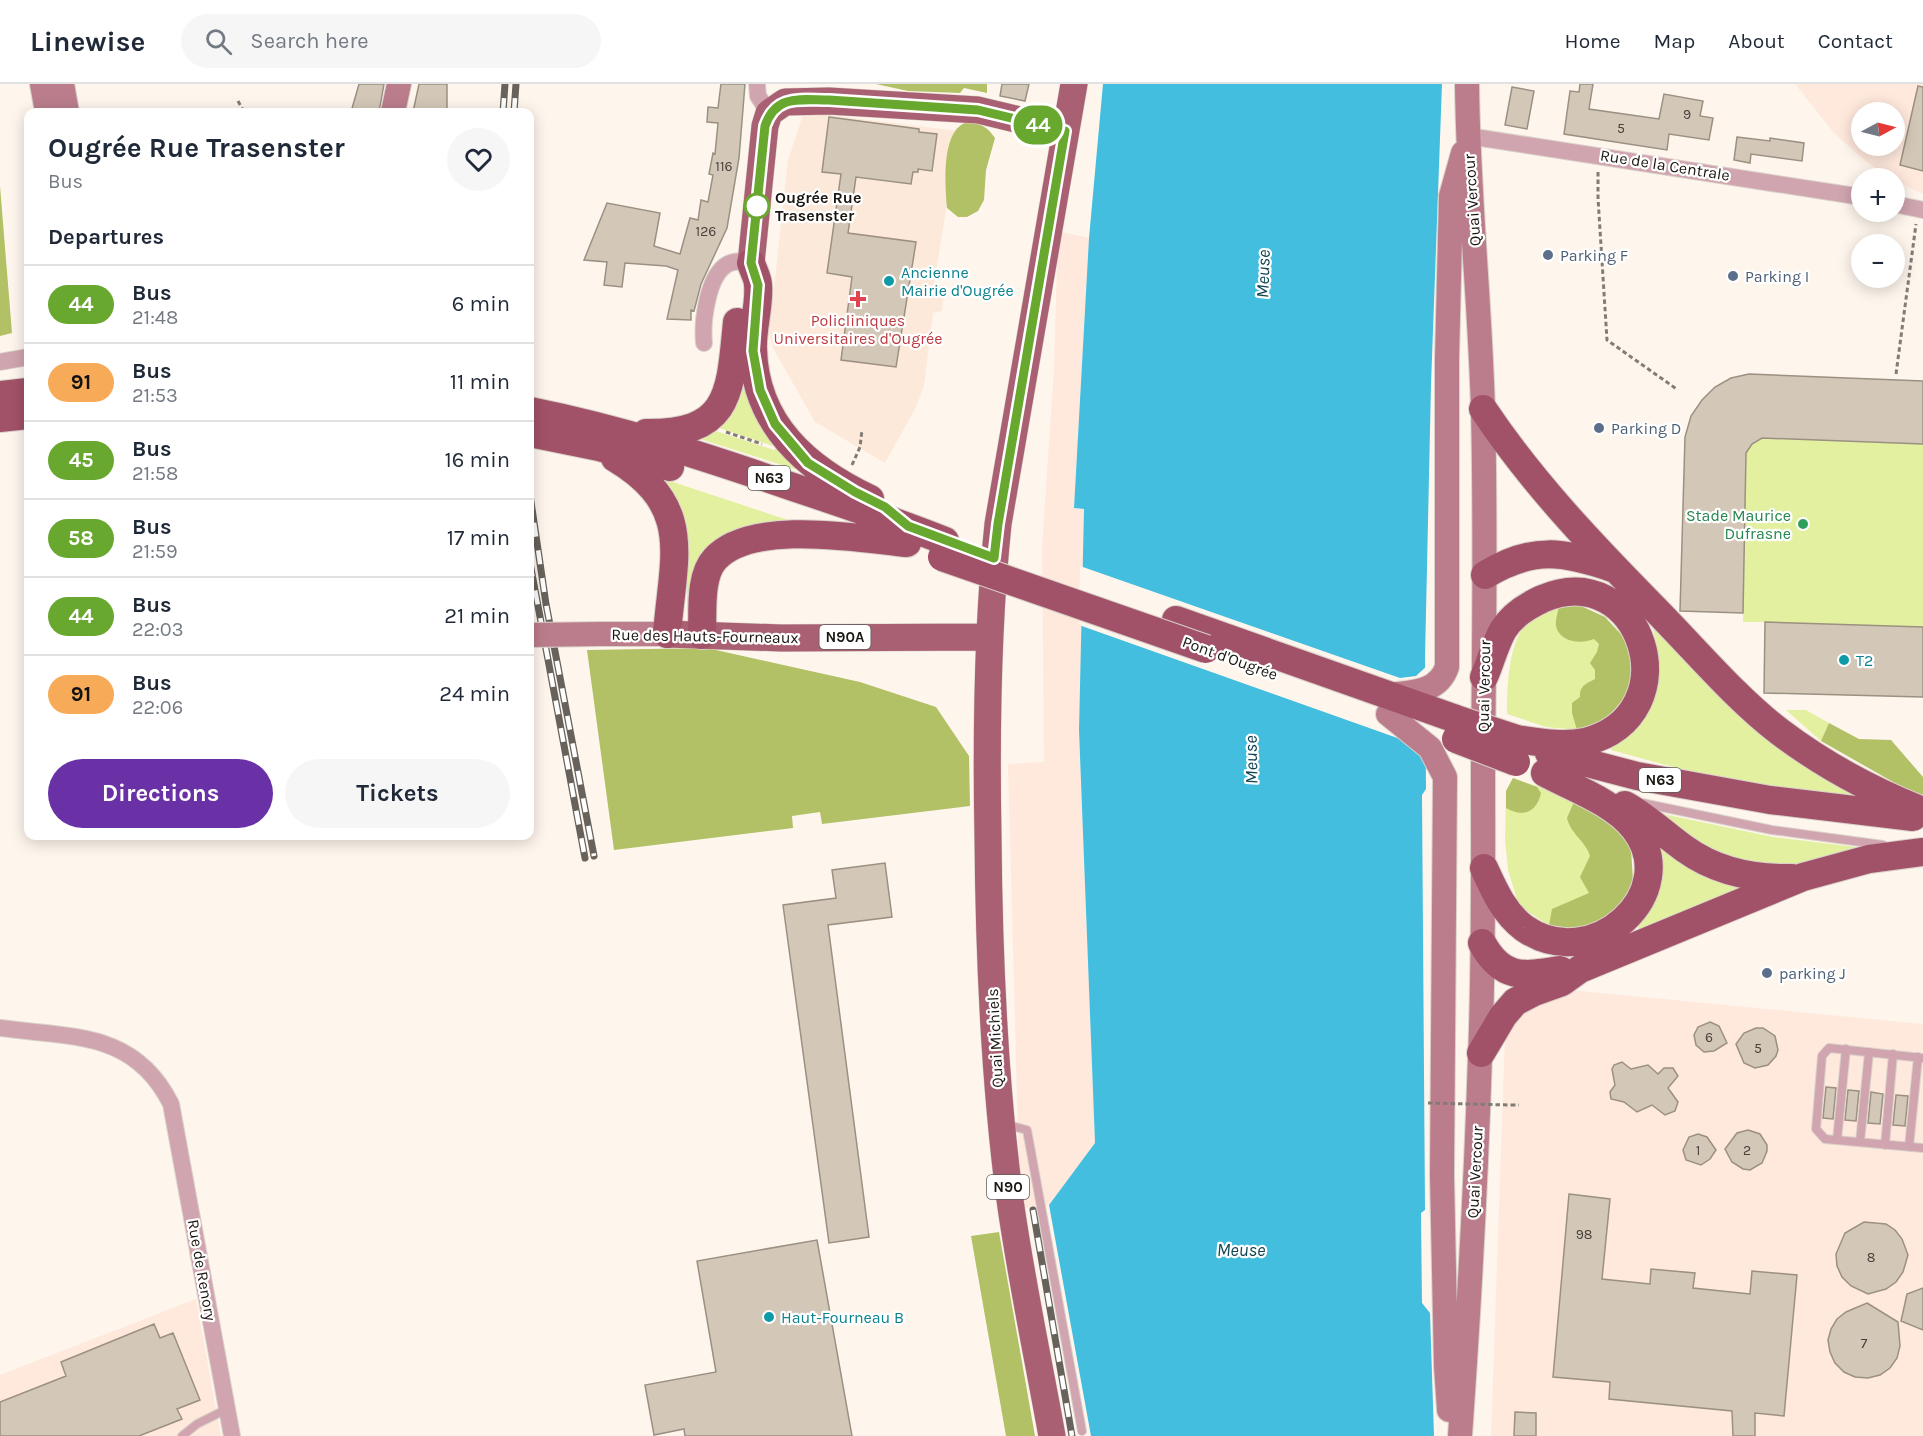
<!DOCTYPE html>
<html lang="en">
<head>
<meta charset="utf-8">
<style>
	:root { --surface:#fff; --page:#f6f6f7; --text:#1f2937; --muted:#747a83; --line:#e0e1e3; --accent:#6a31a7 }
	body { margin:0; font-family:Karla,sans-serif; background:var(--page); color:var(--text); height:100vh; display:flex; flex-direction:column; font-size:22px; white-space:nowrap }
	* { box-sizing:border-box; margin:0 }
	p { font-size:20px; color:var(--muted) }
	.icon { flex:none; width:33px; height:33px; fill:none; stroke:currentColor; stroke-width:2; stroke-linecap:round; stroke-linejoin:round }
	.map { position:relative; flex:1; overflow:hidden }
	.drawer { position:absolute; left:24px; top:24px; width:510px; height:732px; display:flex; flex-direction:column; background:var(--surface); border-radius:12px; box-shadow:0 3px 15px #0003 }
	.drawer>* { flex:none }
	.badge { padding:0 12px; border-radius:20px; font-size:21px; line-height:39px }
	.needle { width:39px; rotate:83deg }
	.fabs { position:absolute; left:1851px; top:18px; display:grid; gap:12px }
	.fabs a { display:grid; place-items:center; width:54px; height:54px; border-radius:50%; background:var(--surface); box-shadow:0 3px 15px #0003; font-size:30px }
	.map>.badge { position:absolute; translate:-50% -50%; box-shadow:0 0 0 3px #fff }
	h2 { padding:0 24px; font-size:22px; line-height:54px }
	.round { display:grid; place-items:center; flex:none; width:63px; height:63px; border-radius:32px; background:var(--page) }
	.overview { display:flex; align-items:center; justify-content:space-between; height:102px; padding:0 24px }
	h1 { font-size:28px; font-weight:700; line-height:45px }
	.action { display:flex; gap:12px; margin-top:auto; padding:12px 24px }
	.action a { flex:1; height:69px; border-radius:36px; background:var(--accent); color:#fff; font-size:24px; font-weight:700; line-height:69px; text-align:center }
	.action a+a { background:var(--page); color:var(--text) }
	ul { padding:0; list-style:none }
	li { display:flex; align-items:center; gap:18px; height:78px; padding:0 24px; border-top:2px solid var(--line) }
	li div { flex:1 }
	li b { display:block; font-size:22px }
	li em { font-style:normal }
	li .badge { min-width:66px; font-weight:700; text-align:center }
	header { display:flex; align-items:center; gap:36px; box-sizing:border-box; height:84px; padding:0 30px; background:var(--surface); border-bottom:2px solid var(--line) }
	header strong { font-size:28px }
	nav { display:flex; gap:33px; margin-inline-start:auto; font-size:21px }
	.search { width:420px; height:54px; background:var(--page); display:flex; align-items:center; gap:15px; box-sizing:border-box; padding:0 21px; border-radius:33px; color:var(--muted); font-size:22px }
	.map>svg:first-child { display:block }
	.industrial { fill:#ffe8dc; fill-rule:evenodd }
	.medical { fill:#fde9da }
	.green { fill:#e2f0a0 }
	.forest { fill:#b2c066 }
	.water { fill:#43bedf }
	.pier { fill:#fef6ed }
	.building { fill:#d3c8b8; stroke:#9b9081; stroke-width:1.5 }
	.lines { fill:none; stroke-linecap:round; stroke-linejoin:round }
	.service-casing { stroke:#dad2ca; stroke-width:10 }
	.minor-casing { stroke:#dad2ca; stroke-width:18 }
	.secondary-casing { stroke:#dad2ca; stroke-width:26 }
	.primary-casing { stroke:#dad2ca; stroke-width:28 }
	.trunk-casing { stroke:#dad2ca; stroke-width:30 }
	.path { stroke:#827c75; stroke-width:3; stroke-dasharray:4.5 3; stroke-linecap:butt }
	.service { stroke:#d0a5af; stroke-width:8 }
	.minor { stroke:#d0a5af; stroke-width:16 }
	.secondary { stroke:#bb7d8c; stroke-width:24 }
	.primary { stroke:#aa6073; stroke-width:27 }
	.trunk { stroke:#a25268; stroke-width:28 }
	.rail-casing { stroke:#68625c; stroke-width:7 }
	.rail { stroke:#fff; stroke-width:4.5; stroke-dasharray:14; stroke-linecap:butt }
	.secondary-bridge-casing { stroke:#dad2ca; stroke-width:26; stroke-linecap:butt }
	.trunk-bridge-casing { stroke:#dad2ca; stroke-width:30; stroke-linecap:butt }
	.path-bridge { stroke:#827c75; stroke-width:3; stroke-dasharray:4.5 3; stroke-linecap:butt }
	.secondary-bridge { stroke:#bb7d8c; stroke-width:24 }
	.trunk-bridge { stroke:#a25268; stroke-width:28 }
	.line-casing { stroke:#fff; stroke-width:14 }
	.line { stroke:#69a82f; stroke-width:9 }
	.stop-dot { fill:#fff; stroke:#69a82f; stroke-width:3 }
	.service-dot { fill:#5c6f8a; stroke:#fff; stroke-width:2 }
	.culture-dot { fill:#0f9aa8; stroke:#fff; stroke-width:2 }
	.health-dot { fill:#e0444e; stroke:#fff; stroke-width:2 }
	.leisure-dot { fill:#2e9e5b; stroke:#fff; stroke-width:2 }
	.labels { text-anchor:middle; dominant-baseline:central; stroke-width:4.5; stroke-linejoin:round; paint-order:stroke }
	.number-label { font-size:14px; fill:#48423b }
	.shield { fill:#fff; stroke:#5f5c58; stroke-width:1.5 }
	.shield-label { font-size:15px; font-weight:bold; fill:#1a1611 }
	.street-label { font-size:16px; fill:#1a1611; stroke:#fff }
	.stop-label { font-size:16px; font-weight:bold; fill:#1a1611; stroke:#fff; text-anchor:start }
	.service-label { font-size:16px; fill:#4e5e75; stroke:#fff; text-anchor:start }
	.culture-label { font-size:16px; fill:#0d838f; stroke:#fff; text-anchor:start }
	.health-label { font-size:16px; fill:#be3a42; stroke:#fff }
	.leisure-label { font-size:16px; fill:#27864d; stroke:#fff; text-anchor:end }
	.water-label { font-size:18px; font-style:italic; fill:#0f4452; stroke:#fff }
</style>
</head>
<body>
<header>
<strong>Linewise</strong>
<div class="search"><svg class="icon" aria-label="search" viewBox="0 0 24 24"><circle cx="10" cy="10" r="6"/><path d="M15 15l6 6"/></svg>Search here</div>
<nav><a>Home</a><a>Map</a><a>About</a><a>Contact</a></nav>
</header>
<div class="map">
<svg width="1923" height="1352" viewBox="0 0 1923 1352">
	<rect width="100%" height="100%" fill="#fef6ed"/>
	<!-- industrial -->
	<path class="industrial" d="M1795,0H1923V110L1895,97L1894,94H1890L1865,77L1834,49ZM1862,28H1894V62H1862Z
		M1058,147L1089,154L1074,424L1084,425L1079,646L1095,1059L1049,1121L1024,1124L1019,1087L1008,680L1044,678L1042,463L1054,284Z
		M1569,906L1923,940V1352H1491L1505,951L1521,930Z
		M196,1215L221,1352H0V1291Z"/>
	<!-- medical -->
	<path class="medical" d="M804,28L959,47L934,199L945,203L942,227L933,229L924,302L916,323L885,379L815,338L773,264L769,250L788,76Z"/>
	<!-- green -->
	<path class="green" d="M738,290L779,357L773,362L713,342Z
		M1749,290L1923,297V613L1764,609L1765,538H1743V529L1680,527L1685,353C1695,317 1712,298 1749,290Z
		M713,346L774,366L783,361L801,387L697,354Z
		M661,394L797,439L753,448L687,528V484Z
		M1559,522L1619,547L1577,646L1546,643L1507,630C1507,603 1508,556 1529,537C1536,530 1550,526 1559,522Z
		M1653,545L1853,712L1852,717L1688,687L1611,666V663L1636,637L1655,562L1657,561Z
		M1786,626H1806L1829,639L1821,657Z
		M1513,694L1593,721L1619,825L1547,840L1519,822L1508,786L1505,756L1506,707Z
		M1649,727L1773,753L1856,763L1855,769L1801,784L1737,782Z
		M1654,761L1755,804L1639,846L1638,843L1641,839Z"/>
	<!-- forest -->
	<path class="forest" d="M876,0H987V9L964,4L960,9L908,7Z
		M965,39C980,39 987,42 995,54L986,86L984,116L978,127L967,133H958L947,124C945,102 941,48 965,39Z
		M0,102L12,249L0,252Z
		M1559,522H1581L1605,533L1628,558L1635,591L1622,617L1604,637L1577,646L1572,629V619L1580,613C1579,602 1587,599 1595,595V586L1590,579L1597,568L1599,560L1594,555C1581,560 1560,559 1556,542C1555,536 1558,529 1559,522Z
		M707,564L860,598L936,623L969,672L970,722L822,740L820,728L792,732L793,744L614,766L587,566Z
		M1829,639L1859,655L1891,656L1923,693V715L1821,657Z
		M1513,694L1537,703L1541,709C1537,728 1523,734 1506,724V707Z
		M1578,716L1606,729L1631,765L1633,797L1628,814L1607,836L1576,845L1549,841L1552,825L1589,809L1580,793L1590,772C1586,757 1571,751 1567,734L1573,720Z
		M999,1148L1035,1352H1006L971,1152Z"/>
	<!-- water -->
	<path class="water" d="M1103,0H1442L1431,301L1425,574L1426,705L1422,711L1425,1126L1421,1129L1422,1219L1430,1229L1434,1352H1091L1049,1121L1095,1059L1079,646L1084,425L1074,424L1089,154Z"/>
	<!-- pier -->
	<path class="pier" d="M1080,482L1400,594L1416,592L1428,581L1429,683L1424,675L1403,656L1079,541Z"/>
	<!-- building -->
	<path class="building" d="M359,0H384L379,28H351Z
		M419,0H447V28H413Z
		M721,0H745L739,74L727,144L701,200L694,227L691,226V236L667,235L678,186L666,182L625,179L622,203L604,201L607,178L584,176L607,119L660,129L654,162L680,170L690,134L698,136L701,116L708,118L713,91L709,90L713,69L715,70L718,39L707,38L708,23L718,24Z
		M1002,0H1029L1025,17L1000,12Z
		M1580,0H1593L1589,25L1659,35L1664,10L1703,17L1700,32L1713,34L1709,56L1669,50L1667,66L1564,50L1570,7L1579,8Z
		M1918,2L1923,3V87L1900,81Z
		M1512,3L1534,7L1527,45L1505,41Z
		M829,33L919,45V48L937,50L932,87L918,85V88H913L911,100L856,93L848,149L916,158L896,283L841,276L852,193L827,189L841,90L822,88Z
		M1737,53L1770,57V54L1804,59L1802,77L1751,70L1750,79L1734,76Z
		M1749,290L1923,297V360L1762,354L1752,360L1746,369L1743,529L1680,527L1685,353L1691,332L1702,316L1715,303L1731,294Z
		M1765,538L1923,543V613L1764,609Z
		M885,779L892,833L828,841L869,1153L829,1159L783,821L836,814L832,786Z
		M1710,938L1719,942L1727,959L1714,967L1704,968L1696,961L1694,951L1698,943Z
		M1756,944H1763L1775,952L1778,966L1776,972L1768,981L1755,984L1744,979L1736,960L1744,949Z
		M1622,978L1631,985L1648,981L1658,990L1664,984H1673L1678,992L1668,1004L1678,1018L1675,1027L1665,1031L1652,1021L1637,1028L1624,1018L1611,1015L1610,1008L1615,1001L1612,985L1614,981Z
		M1826,1003L1836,1004L1833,1035L1823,1034Z
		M1848,1006L1859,1007L1856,1037L1845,1036Z
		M1871,1008L1883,1010L1880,1040L1868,1039Z
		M1896,1011L1908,1012L1905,1042L1893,1041Z
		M1748,1046L1760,1050L1767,1061V1067L1762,1079L1750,1086L1743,1085L1732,1078L1725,1065L1737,1049Z
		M1698,1050L1707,1053L1716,1066L1710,1075L1701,1081L1686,1076L1683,1066L1689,1053Z
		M1569,1110L1610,1115L1602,1195L1650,1200L1651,1185L1695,1189L1693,1204L1750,1210L1752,1187L1797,1191L1784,1332L1755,1329V1352H1733L1732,1327L1609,1315L1610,1298L1553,1293Z
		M1864,1138L1886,1140L1895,1146L1902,1155L1908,1171L1903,1188L1896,1198L1886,1205L1868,1210L1851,1202L1842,1193L1837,1182L1836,1170L1845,1149Z
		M817,1156L852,1352H685L684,1345L654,1351L645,1301L716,1288L697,1177Z
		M1923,1204V1246L1901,1237L1907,1210Z
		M1867,1219L1898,1238L1900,1262L1897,1274L1890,1284L1880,1291L1868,1294L1855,1293L1844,1288L1835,1279L1830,1268L1828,1256L1831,1245L1837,1235L1846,1228Z
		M154,1240L160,1254L173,1249L200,1316L177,1325L182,1335L139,1352H0V1318L66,1292L61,1278Z
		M1515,1328L1536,1329V1352H1514Z"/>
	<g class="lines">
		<!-- service casing -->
		<g class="service-casing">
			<path id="service" d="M1642,719L1772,746L1883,761
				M1923,974L1829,964L1822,972L1816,1045L1825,1055L1923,1064
				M1004,1040L1027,1046L1082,1347
				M1837,1056L1846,965
				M1860,1058L1869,968
				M1885,1061L1893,970
				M1909,1063L1918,973
				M182,1352L197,1340L227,1325"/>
		</g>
		<!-- minor casing -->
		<g class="minor-casing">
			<path id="minor" d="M757,0L758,12L769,29
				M1468,52L1862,113
				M1894,120L1923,126
				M704,259C702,239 707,191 728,180C735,176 743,178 751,179
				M0,278L28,273
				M0,944C71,954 134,946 171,1020L232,1352"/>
		</g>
		<!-- secondary casing -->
		<g class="secondary-casing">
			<path id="secondary" d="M42,0L47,28
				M62,0L67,28
				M393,28L399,0
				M600,550H667
				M1389,611C1412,608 1438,609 1447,583V275L1451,112L1463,69
				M1388,630L1430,664L1445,693L1442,1091L1446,1282L1449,1326
				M1460,1352C1469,1225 1476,1099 1480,972C1484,877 1483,781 1483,686C1484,566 1486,446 1483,326C1480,217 1468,109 1467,0"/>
		</g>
		<!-- primary casing -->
		<g class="primary-casing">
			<path id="primary" d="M751,179L765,42L769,29L785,18L829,17L978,26L1065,47
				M667,550L781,554L988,553
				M1052,1352C1038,1274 1021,1195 1010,1116C994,996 989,874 988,753C986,648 987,545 998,440L1074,0"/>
		</g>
		<!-- trunk casing -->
		<g class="trunk-casing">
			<path id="trunk" d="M751,179C753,186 758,194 758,201C760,220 752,245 753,265C755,341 807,385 870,415
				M0,311L28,308
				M1483,325C1531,397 1590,459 1651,521C1691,561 1736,615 1780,648C1825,682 1872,707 1923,727
				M530,327C620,345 706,373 793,403C844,420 895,437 945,457
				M0,334L28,331
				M530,349L599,363L670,383
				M646,349C731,350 730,309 737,238
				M615,374C695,422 673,472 667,550
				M1485,491C1532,462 1564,467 1615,485
				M1176,536L1456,635
				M702,551C703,529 699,492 715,475C751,435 859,454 907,459
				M1484,593C1491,577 1495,560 1503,546C1512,531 1527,522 1542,515C1641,472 1693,630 1585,658C1563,663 1538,658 1517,655
				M1549,669L1637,692L1770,716L1913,733
				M1625,721C1647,733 1665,751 1685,765C1717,788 1753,795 1792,794
				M1484,784C1494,806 1504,829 1524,844C1592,892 1685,808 1634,744C1613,718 1573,704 1545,689
				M1482,859C1502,896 1524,892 1560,886
				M1481,969L1503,932L1515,918L1534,908L1562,898L1580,885L1803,793L1869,775L1923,768"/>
		</g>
		<!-- path -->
		<path class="path" d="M238,17L244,28
			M1598,88V114L1607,256L1678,306
			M1896,290L1916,140
			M726,348L762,360
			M852,381L860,363L862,346
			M1511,1021H1519"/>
		<!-- service -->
		<use href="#service" class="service"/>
		<!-- minor -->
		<use href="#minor" class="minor"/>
		<!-- secondary -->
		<use href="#secondary" class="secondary"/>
		<!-- primary -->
		<use href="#primary" class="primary"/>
		<!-- trunk -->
		<use href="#trunk" class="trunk"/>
		<!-- rail casing -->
		<g class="rail-casing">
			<path id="rail" d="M503,28L505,0
				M514,28L516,0
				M530,411L546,520L594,772
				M530,479L585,774
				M1033,1126L1072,1352"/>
		</g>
		<!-- rail -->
		<use href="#rail" class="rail"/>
		<!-- secondary-bridge casing -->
		<g class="secondary-bridge-casing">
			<path id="secondary-bridge" d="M530,551L600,550"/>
		</g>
		<!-- trunk-bridge casing -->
		<g class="trunk-bridge-casing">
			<path id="trunk-bridge" d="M942,473L1206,565
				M1456,635L1517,655
				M1456,655L1516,678"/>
		</g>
		<!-- path-bridge -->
		<path class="path-bridge" d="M1428,1019L1511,1021"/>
		<!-- secondary-bridge -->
		<use href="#secondary-bridge" class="secondary-bridge"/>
		<!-- trunk-bridge -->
		<use href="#trunk-bridge" class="trunk-bridge"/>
	</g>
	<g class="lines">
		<!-- line casing -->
		<g class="line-casing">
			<path id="line" d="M829,16L978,26L1065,47L998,440L994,474L908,442L885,423L855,408L808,379L775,340L760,306L753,267L758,201L751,179L765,42C776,10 800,16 829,16Z"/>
		</g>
		<!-- line -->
		<use href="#line" class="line"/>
	</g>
	<!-- markers -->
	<circle class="stop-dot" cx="757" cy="122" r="12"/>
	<g class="service-dot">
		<circle cx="1548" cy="171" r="6"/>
		<circle cx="1733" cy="192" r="6"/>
		<circle cx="1599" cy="344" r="6"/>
		<circle cx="1767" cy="889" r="6"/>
	</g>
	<g class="culture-dot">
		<circle cx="889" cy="197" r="6"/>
		<circle cx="1844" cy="576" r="6"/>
		<circle cx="769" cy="1233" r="6"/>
	</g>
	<path class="health-dot" d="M855 206h6v6h6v6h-6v6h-6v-6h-6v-6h6z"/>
	<circle class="leisure-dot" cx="1803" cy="440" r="6"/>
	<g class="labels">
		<!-- number labels -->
		<g class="number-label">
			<text x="1687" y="30">9</text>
			<text x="1621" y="44">5</text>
			<text x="724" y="82">116</text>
			<text x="706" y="147">126</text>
			<text x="1709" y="953">6</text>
			<text x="1758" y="964">5</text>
			<text x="1698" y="1066">1</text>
			<text x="1747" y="1066">2</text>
			<text x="1584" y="1150">98</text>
			<text x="1871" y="1173">8</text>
			<text x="1864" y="1259">7</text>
		</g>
		<!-- shield labels -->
		<g class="shield">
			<rect x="748" y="382" width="42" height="24" rx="4.5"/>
			<rect x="819.5" y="541" width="51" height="24" rx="4.5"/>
			<rect x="1639" y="684" width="42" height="24" rx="4.5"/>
			<rect x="987" y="1091" width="42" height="24" rx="4.5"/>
		</g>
		<g class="shield-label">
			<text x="769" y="394">N63</text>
			<text x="845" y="553">N90A</text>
			<text x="1660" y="696">N63</text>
			<text x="1008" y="1103">N90</text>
		</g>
		<!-- street labels -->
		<g class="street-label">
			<text transform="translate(1665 81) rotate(9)">Rue de la Centrale</text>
			<text transform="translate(1472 116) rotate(-94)">Quai Vercour</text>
			<text transform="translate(705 552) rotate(1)">Rue des Hauts-Fourneaux</text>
			<text transform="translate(1230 574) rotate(20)">Pont d'Ougrée</text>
			<text transform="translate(1484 602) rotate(-89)">Quai Vercour</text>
			<text transform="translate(995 954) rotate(-93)">Quai Michiels</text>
			<text transform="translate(1475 1088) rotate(-87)">Quai Vercour</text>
			<text transform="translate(202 1186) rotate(80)">Rue de Renory</text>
		</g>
		<!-- stop labels -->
		<g class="stop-label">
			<text x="775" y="113">Ougrée Rue<tspan x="775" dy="18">Trasenster</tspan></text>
		</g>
		<!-- service labels -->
		<g class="service-label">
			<text x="1560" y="171">Parking F</text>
			<text x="1745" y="192">Parking I</text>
			<text x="1611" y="344">Parking D</text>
			<text x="1779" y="889">parking J</text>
		</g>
		<!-- culture labels -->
		<g class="culture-label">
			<text x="901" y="188">Ancienne<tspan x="901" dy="18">Mairie d'Ougrée</tspan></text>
			<text x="1856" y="576">T2</text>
			<text x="781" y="1233">Haut-Fourneau B</text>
		</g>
		<!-- health labels -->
		<g class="health-label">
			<text x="858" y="236">Policliniques<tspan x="858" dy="18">Universitaires d'Ougrée</tspan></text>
		</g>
		<!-- leisure labels -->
		<g class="leisure-label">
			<text x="1791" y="431">Stade Maurice<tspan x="1791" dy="18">Dufrasne</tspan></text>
		</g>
		<!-- water labels -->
		<g class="water-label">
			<text transform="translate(1263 190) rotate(-88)">Meuse</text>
			<text transform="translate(1251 676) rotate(-91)">Meuse</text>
			<text x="1241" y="1166">Meuse</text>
		</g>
	</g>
</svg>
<div class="fabs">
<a><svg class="needle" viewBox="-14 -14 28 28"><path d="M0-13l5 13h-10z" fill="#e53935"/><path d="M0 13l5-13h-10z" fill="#747a83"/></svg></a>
<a>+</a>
<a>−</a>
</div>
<b class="badge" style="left:1038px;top:41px;background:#69a82f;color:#fff">44</b>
<section class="drawer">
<div class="overview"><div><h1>Ougrée Rue Trasenster</h1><p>Bus</p></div><a class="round"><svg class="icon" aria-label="heart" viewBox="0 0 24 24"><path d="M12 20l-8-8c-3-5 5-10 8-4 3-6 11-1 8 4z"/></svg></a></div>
<h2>Departures</h2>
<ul>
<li><span class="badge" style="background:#69a82f;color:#fff">44</span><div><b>Bus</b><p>21:48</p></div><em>6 min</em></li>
<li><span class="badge" style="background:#f7ab59;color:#111">91</span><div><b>Bus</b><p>21:53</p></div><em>11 min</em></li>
<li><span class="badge" style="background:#69a82f;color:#fff">45</span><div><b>Bus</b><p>21:58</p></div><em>16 min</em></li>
<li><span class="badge" style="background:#69a82f;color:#fff">58</span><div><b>Bus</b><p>21:59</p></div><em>17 min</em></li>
<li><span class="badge" style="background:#69a82f;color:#fff">44</span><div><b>Bus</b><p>22:03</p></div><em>21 min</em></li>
<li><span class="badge" style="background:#f7ab59;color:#111">91</span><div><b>Bus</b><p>22:06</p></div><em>24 min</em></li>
</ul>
<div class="action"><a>Directions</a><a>Tickets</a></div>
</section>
</div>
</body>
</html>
